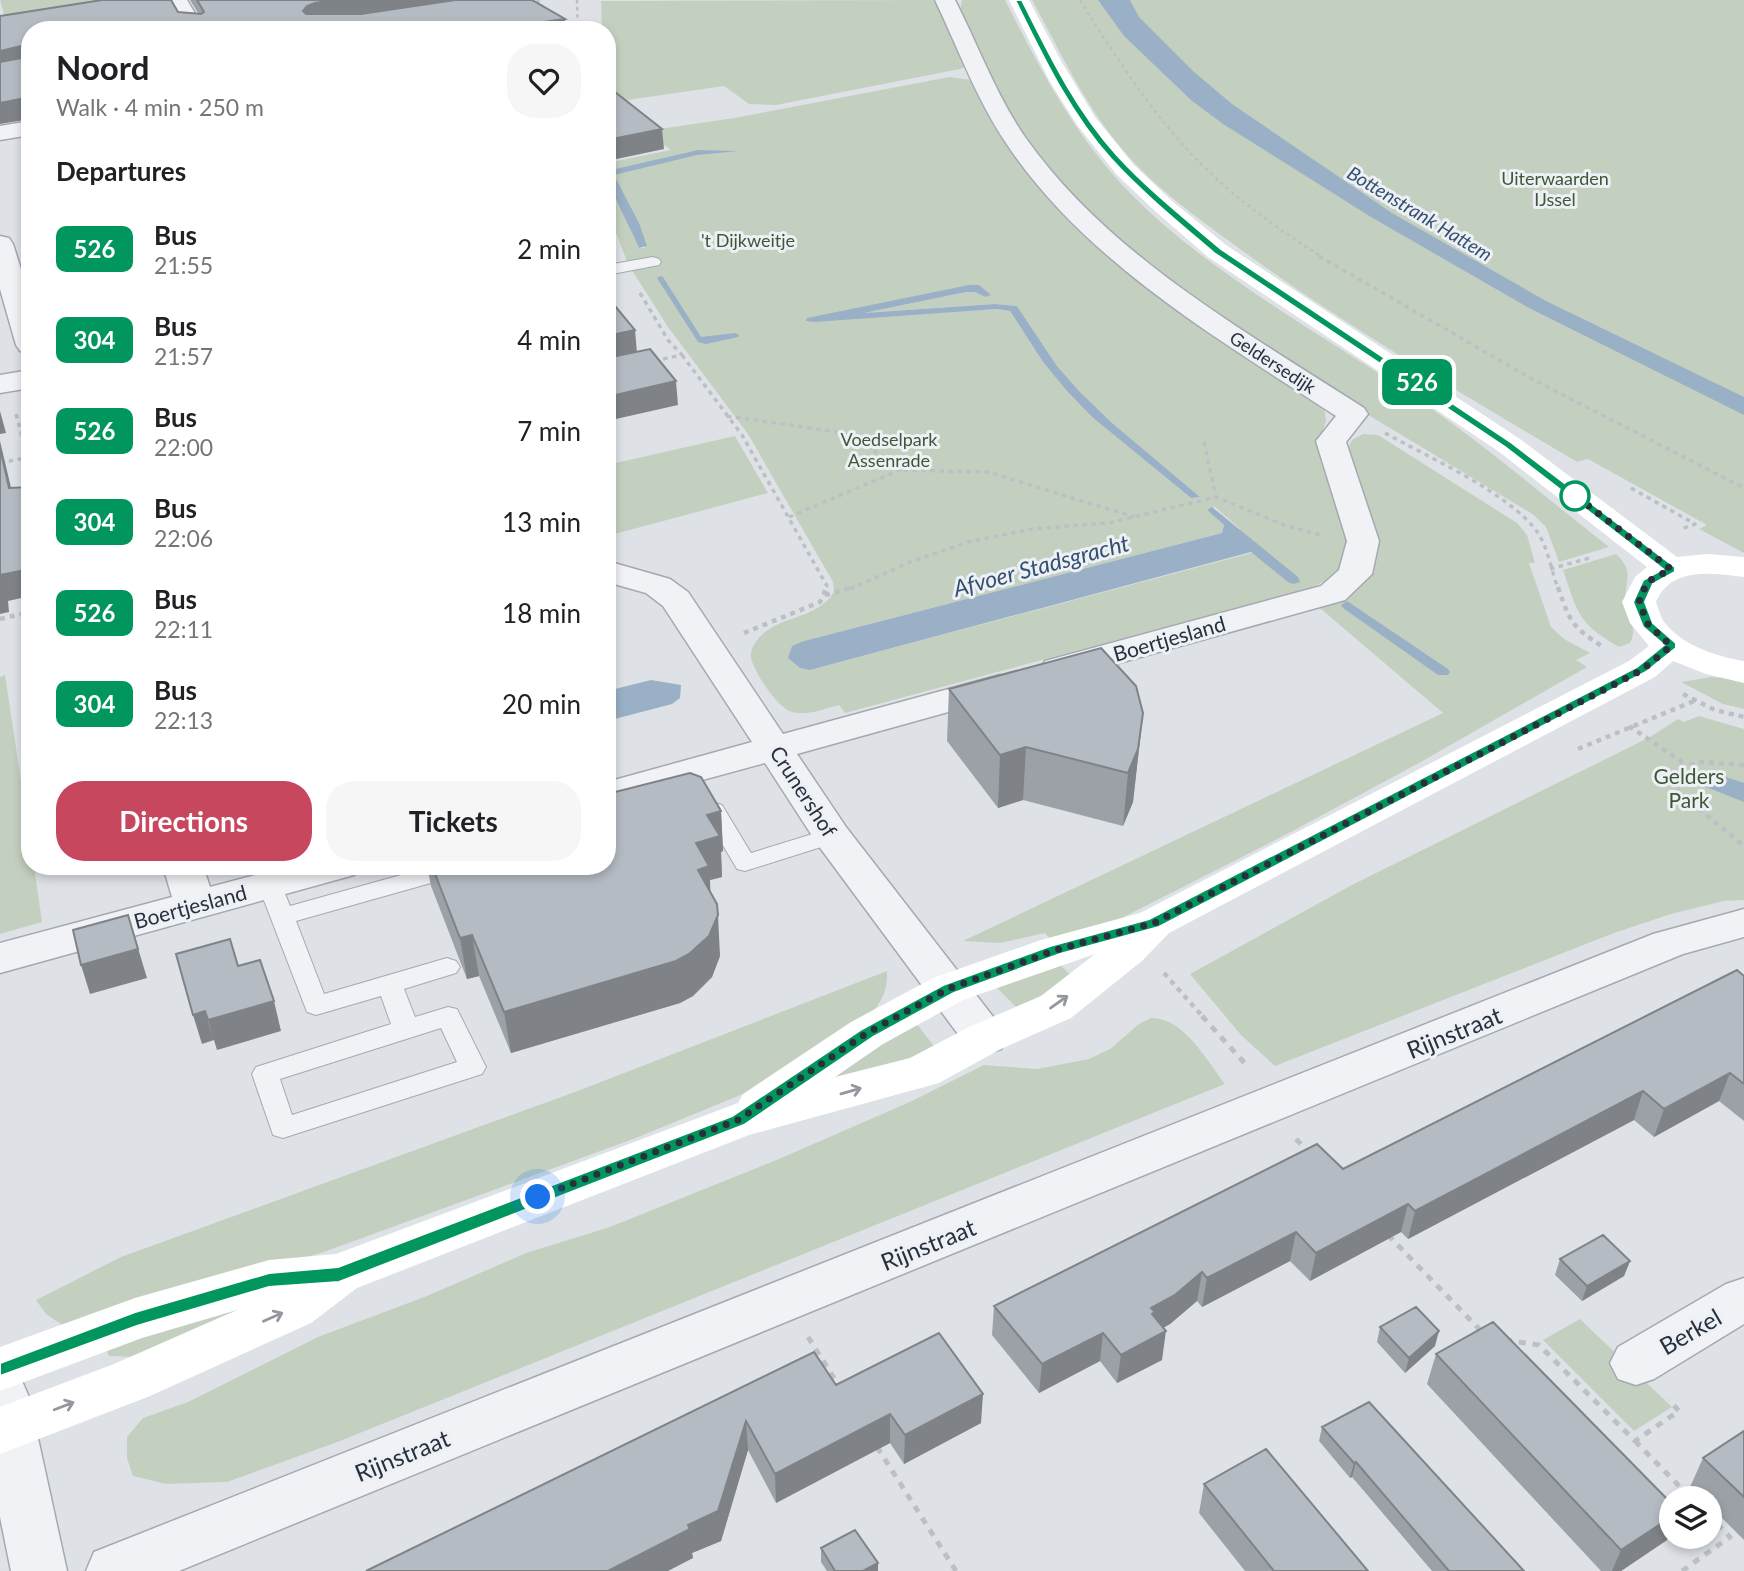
<!DOCTYPE html>
<html lang="en">
<head>
<meta charset="utf-8">
<style>
	:root { --surface:#fff; --page:#f6f6f6; --text:#202124; --muted:#757577; --accent:#c7475e }
	body { margin:0; font-family:Lato,sans-serif; background:var(--page); color:var(--text); height:100vh; display:flex; flex-direction:column; font-size:26px; white-space:nowrap }
	* { box-sizing:border-box; margin:0 }
	p { font-size:23px; color:var(--muted) }
	.icon { flex:none; width:38px; height:38px; fill:none; stroke:currentColor; stroke-width:2; stroke-linecap:round; stroke-linejoin:round }
	.map { position:relative; flex:1; overflow:hidden }
	.side { position:absolute; left:21px; top:21px; width:595px; height:854px; display:flex; flex-direction:column; background:var(--surface); border-radius:28px; box-shadow:0 4px 10px #0003 }
	.side>* { flex:none }
	.badge { padding:0 14px; border-radius:10px; font-size:24px; line-height:46px }
	.fabs { position:absolute; left:1659px; top:1486px; display:grid; gap:14px }
	.fabs a { display:grid; place-items:center; width:63px; height:63px; border-radius:50%; background:var(--surface); box-shadow:0 4px 10px #0003; font-size:35px }
	.you { position:absolute; width:35px; height:35px; margin:-18px; border:5px solid #fff; border-radius:50%; background:#1a73e8; box-shadow:0 0 0 10px #1a73e833 }
	.map>.badge { position:absolute; translate:-50% -50%; box-shadow:0 0 0 4px #fff }
	h2 { padding:0 35px; font-size:26px; line-height:63px }
	.round { display:grid; place-items:center; flex:none; width:74px; height:74px; border-radius:28px; background:var(--page) }
	.summary { display:flex; align-items:center; justify-content:space-between; height:119px; padding:0 35px }
	h1 { font-size:33px; font-weight:700; line-height:52px }
	.action { display:flex; gap:14px; margin-top:auto; padding:14px 35px }
	.action a { flex:1; height:80px; border-radius:28px; background:var(--accent); color:#fff; font-size:28px; font-weight:700; line-height:80px; text-align:center }
	.action a+a { background:var(--page); color:var(--text) }
	ul { padding:0; list-style:none }
	li { display:flex; align-items:center; gap:21px; height:91px; padding:0 35px }
	li div { flex:1 }
	li b { display:block; font-size:26px }
	li em { font-style:normal }
	li .badge { min-width:77px; font-weight:700; text-align:center }
	.map>svg:first-child { display:block }
	.green { fill:#c4d0bf; fill-rule:evenodd }
	.water { fill:#9ab0c6 }
	.lines { fill:none; stroke-linecap:round; stroke-linejoin:round }
	.stream { fill:#9ab0c6; fill-rule:evenodd }
	.service-casing { stroke:#a4a9b1; stroke-width:2 }
	.minor-casing { stroke:#a4a9b1; stroke-width:3 }
	.path-far3 { stroke:#bcc0c5; stroke-width:2.5; stroke-dasharray:3.5 3.5; stroke-linecap:butt }
	.path-far2 { stroke:#bcc0c5; stroke-width:3.5; stroke-dasharray:4.5 4.5; stroke-linecap:butt }
	.path-far1 { stroke:#bcc0c5; stroke-width:4.5; stroke-dasharray:5 5; stroke-linecap:butt }
	.path { stroke:#bcc0c5; stroke-width:5; stroke-dasharray:7 7; stroke-linecap:butt }
	.service { fill:#f0f2f5; fill-rule:evenodd }
	.minor { fill:#f0f2f5; fill-rule:evenodd }
	.secondary { fill:#fff; fill-rule:evenodd }
	.wall { fill:#9ca1a8 }
	.shaded-wall { fill:#7f8388 }
	.building { fill:#b5bbc3; stroke:#7f8388; stroke-width:2 }
	.oneway { stroke:#94989e }
	.line { fill:#00965e; stroke:#fff; stroke-width:2 }
	.walk { stroke:#28303d; stroke-width:7; stroke-dasharray:0 12.6 }
	.stop-dot { fill:#fff; stroke:#00965e; stroke-width:3.5 }
	.labels { text-anchor:middle; dominant-baseline:central; stroke-width:6; stroke-linejoin:round; paint-order:stroke }
	.far-park-label { font-size:18px; fill:#3d5836; stroke:#edf0f5 }
	.far-street-label { font-size:18px; fill:#28303d; stroke:#edf0f5 }
	.far-water-label { font-size:19px; font-style:italic; fill:#34506f; stroke:#edf0f5 }
	.street-label { font-size:21px; fill:#28303d; stroke:#edf0f5 }
	.park-label { font-size:21px; fill:#3d5836; stroke:#edf0f5 }
	.water-label { font-size:23px; font-style:italic; fill:#34506f; stroke:#edf0f5 }
	.near-street-label { font-size:24px; fill:#28303d; stroke:#edf0f5 }
</style>
</head>
<body>
<div class="map">
<svg width="1744" height="1571" viewBox="0 0 1744 1571">
	<rect width="100%" height="100%" fill="#dee2e7"/>
	<!-- green -->
	<path class="green" d="M0,0H130L5,18Z
		M936,0L966,66L960,69L776,105L749,104L724,86L607,103V30H602L601,1Z
		M962,0H1005C1036,61 1066,119 1110,171C1190,265 1324,334 1425,404C1488,448 1548,499 1609,547L1559,562L1546,527L1534,515L1370,416L1236,327L1157,270L1089,213L1064,188L1021,132L991,79L960,13Z
		M1032,0H1744V553L1699,529L1707,525L1588,459L1577,462C1463,394 1347,327 1240,249C1199,219 1156,189 1123,150C1085,106 1060,51 1032,0Z
		M949,77L972,80C993,127 1018,166 1054,203L1323,402L1326,420L1320,442V459L1350,550L1341,574L1310,588L845,713L839,705C824,709 808,716 792,712C778,709 754,672 751,658C750,653 752,647 755,643C774,614 815,622 834,592L833,582L748,434L668,327L628,264L607,209V179L628,219L639,248H645L609,175L715,150L690,152L615,169H609L607,163L671,150L646,131L734,118ZM979,285L990,295L985,297L975,292H966L864,313L995,304L1017,306L1057,366L1079,391L1111,422L1200,497L1191,498L1092,417L1066,390L1043,362L1010,311L997,309L807,321ZM1215,507L1239,528L1255,552L810,670L804,641L1222,533L1224,525L1207,510Z
		M1363,434L1378,435L1517,523L1527,535L1535,563H1529L1551,627L1564,639L1590,653L1576,660L1587,667L1419,763L1287,834L1112,923L1051,940L1045,933L1000,943L963,941L1443,713L1314,603L1368,550L1359,475L1347,450L1352,440Z
		M735,436L768,493L607,536V465Z
		M1616,554C1635,572 1625,580 1625,601C1626,617 1639,627 1630,643L1619,647C1578,623 1578,614 1563,570Z
		M5,675L30,840V866H34L42,922L0,934V677Z
		M1711,677L1744,680V709L1723,704L1681,682Z
		M1699,716L1744,729V900L1724,901L1671,914L1614,933L1275,1066L1241,1035L1190,974L1350,886L1650,737L1678,719L1684,722Z
		M1056,960L1073,978L1018,1009L995,986Z
		M887,971C888,989 883,999 872,1013L767,1084L636,1138L324,1252L64,1326L46,1314L36,1300L121,1257L575,1092Z
		M1151,1018C1184,1017 1207,1061 1225,1084L340,1441L227,1482L166,1484L133,1476L127,1458V1437L143,1418L188,1402L318,1337L427,1296L526,1253L610,1227L779,1159L912,1101L984,1065L1037,1069L1089,1059L1110,1049L1139,1024Z
		M916,1023L937,1050L836,1084L827,1075Z
		M279,1294L135,1357L109,1356L105,1346Z
		M1580,1319L1672,1407L1634,1431L1543,1340Z"/>
	<!-- water -->
	<path class="water" d="M1098,0H1130L1139,17L1193,71L1232,104L1392,213L1546,301L1744,397V415L1529,308L1371,217L1223,124L1191,100L1124,36Z
		M698,150L739,151L697,155L614,175L639,223L647,246L639,248C630,225 607,189 607,166L615,169Z
		M660,276L663,277L701,337L735,333L739,335L738,337L706,344L698,342L657,278Z
		M969,285H979L991,295L985,297L975,292H966L864,313L995,304L1017,306L1057,366L1079,391L1111,422L1200,497L1191,498L1092,417L1066,390L1043,362L1010,311L997,309L814,322L806,321L807,318Z
		M1212,507L1298,577L1300,582L1293,584L1288,582L1251,552L810,670L800,668L788,658L792,646L804,641L1222,533L1224,525L1207,510Z
		M651,680L681,685L680,698L672,704L607,721V691Z
		M1711,772L1744,783V802L1701,785L1699,777Z"/>
	<g class="lines">
		<!-- stream -->
		<path class="stream" d="M1347,601L1448,669L1450,672L1448,675H1438L1343,608L1341,605Z"/>
		<!-- service casing -->
		<g class="service-casing">
			<path id="service" d="M653,257L659,259L661,262L659,265L607,275V265Z
				M699,798L722,805L751,853L832,828L840,831L844,836L840,841L745,871L737,869L705,815L691,810L687,805L691,800Z
				M433,866H474L470,872L296,921L324,994L447,958L456,961L460,967L456,973L404,989L415,1017L448,1007L457,1009L486,1067L482,1074L283,1138L273,1135L252,1074L256,1067L391,1024L381,996L316,1015L307,1012L258,885L261,879L270,877L279,879L290,906ZM441,1028L457,1062L292,1115L280,1079Z"/>
		</g>
		<!-- minor casing -->
		<g class="minor-casing">
			<path id="minor" d="M173,0H187L205,30H184L170,4Z
				M935,0H955C978,45 996,95 1025,137C1108,255 1245,331 1364,408L1368,414L1346,442L1379,541L1372,574L1345,600L1058,680L1045,677L1040,669L1045,661L1321,586L1339,570L1347,541L1316,441L1336,416C1219,339 1085,262 1006,143C976,98 958,48 935,0Z
				M30,121V135L0,140V126Z
				M0,236L9,238L13,244L30,298V353L20,351L16,345L0,289Z
				M30,370V388L0,393V375Z
				M607,561L670,579L688,592L783,734L1000,675L1013,678L1018,686L1013,694L797,754L846,827L1001,1027L1007,1038L1001,1049L985,1054L969,1049L818,845L765,763L607,806V782L752,742L663,606L646,593L607,582Z
				M163,866H203L210,887L289,866H360L354,875L0,973V943L172,897Z
				M1744,909V937L1683,954L179,1571H86L94,1552L1653,934Z
				M1744,1278V1324L1654,1379L1636,1385L1618,1379L1610,1363L1618,1347L1726,1284Z
				M3,1374L22,1381L29,1397L67,1571H11L0,1517V1375Z"/>
		</g>
		<!-- path-far3 -->
		<path class="path-far3" d="M537,0L546,10
			M577,0L578,30
			M1080,0C1114,55 1150,110 1194,157C1232,196 1276,228 1322,257
			M607,226L612,238"/>
		<!-- path-far2 -->
		<path class="path-far2" d="M1319,256L1534,380L1744,488
			M640,293L668,340L682,355L658,360
			M682,355L742,435L827,586L826,589
			M16,414L30,465
			M727,416L844,433L862,442L900,470L988,472L1134,517
			M1385,433C1428,457 1510,493 1538,533C1548,548 1552,572 1558,589
			M1204,442L1216,497
			M0,463L30,457
			M1631,488L1695,524L1681,529
			M789,517L900,470
			M1550,569L1593,557
			M850,589L910,562L968,542L1032,529L1108,523L1216,497L1284,525L1320,535"/>
		<!-- path-far1 -->
		<path class="path-far1" d="M1558,587C1570,622 1571,626 1603,647
			M825,595L854,587
			M0,619L30,612
			M744,633L820,602L827,587
			M1683,694L1715,710L1744,717
			M1629,726L1685,764
			M1578,749L1694,701
			M1744,765L1702,762L1678,768L1672,779L1679,792L1744,846
			M1164,973L1204,1018"/>
		<!-- path -->
		<path class="path" d="M1202,1016L1249,1068
			M1296,1139L1309,1153
			M1388,1235L1484,1334
			M808,1337L839,1386
			M1505,1340L1539,1345L1635,1441L1679,1411L1669,1400
			M1635,1441L1691,1498
			M877,1447L956,1571
			M1682,1571L1730,1537L1710,1517"/>
		<!-- service -->
		<use href="#service" class="service"/>
		<!-- minor -->
		<use href="#minor" class="minor"/>
		<!-- secondary -->
		<path class="secondary" d="M1009,0H1029L1061,61L1095,117L1134,165L1172,201L1226,245L1520,439L1677,557L1707,554L1744,557V577C1712,573 1671,566 1656,602C1659,609 1660,617 1665,623C1682,645 1717,657 1744,661V683L1706,674L1673,661L1655,677L1169,933L1143,960L1071,1018L1001,1049L939,1083L749,1135L357,1288L311,1323L150,1396L0,1454V1407L114,1364L237,1310L142,1338L0,1391V1347L135,1298L269,1260L336,1254L738,1103L743,1094L851,1022L933,978L1041,940L1140,913L1629,661L1649,646L1630,623L1622,602L1635,577L1647,567L1498,451L1208,257L1155,211L1117,175L1077,125L1050,82ZM1095,954L1041,996L969,1027L910,1058L835,1077L883,1044L963,1000Z"/>
	</g>
	<!-- wall -->
	<path class="wall" d="M190,0H532L565,19L566,30H30V119L0,16L178,12L198,13Z
		M949,689L1143,713L1133,802L1123,826L1023,800L998,808L947,741Z
		M721,811L723,851L721,852L722,877L710,880V892L720,956L712,977L693,996L680,1003L511,1053L479,976L467,979L431,886L427,866H607Z
		M1744,976V1121L1719,1101L1654,1137L1634,1120L1408,1239L1401,1232L1310,1281L1290,1261L1202,1307L1197,1301L1170,1324L1163,1328L1162,1360L1117,1383L1100,1361L1039,1393L992,1335L994,1306L1343,1169Z
		M1560,1259L1630,1261L1624,1276L1582,1301L1555,1275Z
		M1380,1327L1435,1346L1405,1373L1377,1342Z
		M1436,1354L1667,1540L1621,1571H1601L1427,1384Z
		M836,1385L981,1423L904,1464L890,1443L776,1503L748,1450L721,1541L692,1553L693,1558L366,1571Z
		M1322,1427L1524,1571H1432L1352,1477L1350,1478L1319,1441Z
		M1744,1431V1540L1710,1506V1498H1701L1690,1487L1703,1458Z
		M1204,1484L1368,1571H1245L1199,1513Z
		M821,1548L878,1571H827L821,1562Z"/>
	<!-- shaded-wall -->
	<path class="shaded-wall" d="M334,0H467L319,21L303,11L307,6L315,3Z
		M565,19L566,30H524L523,25Z
		M25,45L30,64L0,71V51Z
		M30,97V119L0,124V103Z
		M662,129L664,149L607,161V140Z
		M635,330L637,353L607,360V336Z
		M676,381L678,405L607,421V397Z
		M0,411L6,433L0,434Z
		M0,441L17,513L9,488L0,448Z
		M30,520V557L23,535Z
		M30,569V596L8,601L9,612L0,614V575Z
		M1143,713L1133,802L1123,826L1128,773Z
		M1026,747L1023,800L998,808L1000,755Z
		M721,811L723,851L721,852L722,877L710,880L711,907L701,911L696,843L707,815Z
		M128,915L147,978L90,994L81,965Z
		M718,915L720,956L712,977L693,996L680,1003L511,1053L504,1012Z
		M472,935L479,976L467,979L460,938Z
		M274,1001L281,1031L217,1050L208,1020Z
		M205,1011L214,1040L202,1044L193,1015Z
		M1730,1073L1719,1101L1654,1137L1664,1109Z
		M1643,1091L1634,1120L1408,1239L1415,1211Z
		M1408,1204L1401,1232L1310,1281L1316,1253Z
		M1296,1232L1290,1261L1202,1307L1207,1278Z
		M1630,1261L1624,1276L1582,1301L1587,1286Z
		M1202,1272L1197,1301L1170,1324L1152,1334L1166,1331L1162,1360L1117,1383L1121,1355L1151,1308Z
		M1439,1331L1435,1346L1405,1373L1409,1358Z
		M1103,1333L1100,1361L1039,1393L1042,1364Z
		M983,1394L981,1423L904,1464L905,1435Z
		M890,1414V1443L776,1503L775,1474Z
		M746,1421L748,1450L721,1541L692,1553L693,1558L668,1571H608L688,1525Z
		M1356,1462L1352,1477L1350,1478L1354,1463Z
		M1671,1517V1530L1667,1540L1621,1571H1612L1621,1550Z
		M878,1563V1571H863Z"/>
	<!-- building -->
	<path class="building" d="M102,0H171L178,12L201,14L204,12L197,0H334L315,3L307,6L303,11L306,14H361L455,0H532L565,19L523,25L528,30H30V97L0,103V62L27,57L28,48L25,45L0,51V16Z
		M615,92L662,129L607,140V93Z
		M30,207V227L23,208Z
		M610,300L635,330L607,336V301Z
		M650,349L676,381L607,397V358Z
		M0,448L9,488L30,487V520L23,535L28,542L30,569L0,575Z
		M1101,648L1136,686L1143,713L1138,749L1128,773L1026,747L1000,755L949,689Z
		M690,773L701,777L721,811L707,815L720,836L696,843L709,866L698,870L717,904L718,915L709,936L689,954L676,961L504,1012L472,935L460,938L432,866H607V794Z
		M128,915L138,949L81,965L73,930Z
		M230,939L238,966L260,960L274,1001L208,1020L205,1011L193,1015L176,954Z
		M1737,970L1744,976V1084L1730,1073L1664,1109L1643,1091L1415,1211L1408,1204L1316,1253L1296,1232L1207,1278L1202,1272L1175,1295L1151,1308L1155,1312L1152,1314L1166,1331L1121,1355L1103,1333L1042,1364L994,1306L1317,1144L1343,1169Z
		M1603,1235L1630,1261L1587,1286L1560,1259Z
		M1416,1307L1439,1331L1409,1358L1380,1327Z
		M1493,1322L1671,1503V1517L1621,1550L1436,1354Z
		M939,1333L983,1394L905,1435L890,1414L775,1474L746,1421L718,1511L688,1525L690,1529L608,1571H366L814,1352L836,1385Z
		M1369,1402L1524,1571H1449L1356,1462L1354,1463L1322,1427Z
		M1744,1431V1497L1703,1458Z
		M1266,1449L1368,1571H1274L1204,1484Z
		M855,1530L878,1563L863,1571H835L821,1548Z"/>
	<!-- one-way arrows -->
	<defs><path id="oneway-shaft" d="M-6 0H5M1.5-3L5.5 0L1.5 3" fill="none" stroke-width="1.6" stroke-linecap="round" stroke-linejoin="round" transform="scale(1.75)"/></defs>
	<g class="oneway">
		<use href="#oneway-shaft" transform="translate(1059 1002) rotate(-35)"/>
		<use href="#oneway-shaft" transform="translate(851 1091) rotate(-16)"/>
		<use href="#oneway-shaft" transform="translate(273 1317) rotate(-24)"/>
		<use href="#oneway-shaft" transform="translate(64 1406) rotate(-21)"/>
	</g>
	<!-- line -->
	<path class="line" d="M1015,0H1022C1049,54 1076,110 1117,155C1148,189 1186,219 1221,249L1512,443L1675,567V572L1653,584L1645,602L1653,623L1676,643V648L1646,672L1159,927L1060,954L954,993L873,1037L744,1125L339,1282L269,1287L137,1326L0,1376V1363L135,1312L269,1273L338,1267L732,1116L862,1029L943,985L1050,946L1149,919L1637,667L1664,645L1643,627L1633,602L1643,580L1663,569L1505,447L1214,253C1179,223 1142,193 1111,159C1070,114 1042,55 1015,0Z"/>
	<g class="lines">
		<!-- walk -->
		<path class="walk" d="M538,1197L738,1120L867,1033L948,989L1056,950L1154,923L1642,670L1671,646L1648,624L1639,602L1647,582L1671,569L1573,494L1575,496"/>
	</g>
	<!-- markers -->
	<circle class="stop-dot" cx="1575" cy="496" r="14"/>
	<g class="labels">
		<!-- far-park labels -->
		<g class="far-park-label">
			<text x="1555" y="178">Uiterwaarden<tspan x="1555" dy="21">IJssel</tspan></text>
			<text x="748" y="240">'t Dijkweitje</text>
			<text x="889" y="439">Voedselpark<tspan x="889" dy="21">Assenrade</tspan></text>
		</g>
		<!-- far-street labels -->
		<g class="far-street-label">
			<text transform="translate(1273 362) rotate(33)">Geldersedijk</text>
		</g>
		<!-- far-water labels -->
		<g class="far-water-label">
			<text transform="translate(1420 213) rotate(31)">Bottenstrank Hattem</text>
		</g>
		<!-- street labels -->
		<g class="street-label">
			<text transform="translate(1169 638) rotate(-16)">Boertjesland</text>
			<text transform="translate(804 791) rotate(57)">Crunershof</text>
			<text transform="translate(190 906) rotate(-15)">Boertjesland</text>
		</g>
		<!-- park labels -->
		<g class="park-label">
			<text x="1689" y="775">Gelders<tspan x="1689" dy="24">Park</tspan></text>
		</g>
		<!-- water labels -->
		<g class="water-label">
			<text transform="translate(1041 565) rotate(-15)">Afvoer Stadsgracht</text>
		</g>
		<!-- near-street labels -->
		<g class="near-street-label">
			<text transform="translate(1454 1032) rotate(-22)">Rijnstraat</text>
			<text transform="translate(928 1244) rotate(-22)">Rijnstraat</text>
			<text transform="translate(1690 1331) rotate(-30)">Berkel</text>
			<text transform="translate(402 1455) rotate(-22)">Rijnstraat</text>
		</g>
	</g>
</svg>
<div class="fabs">
<a><svg class="icon" aria-label="layers" viewBox="0 0 24 24"><path d="M12 4l9 5-9 5-9-5zM3 14l9 5 9-5"/></svg></a>
</div>
<div class="you" style="left:538px;top:1197px"></div>
<b class="badge" style="left:1417px;top:382px;background:#00965e;color:#fff">526</b>
<section class="side">
<div class="summary"><div><h1>Noord</h1><p>Walk · 4 min · 250 m</p></div><a class="round"><svg class="icon" aria-label="heart" viewBox="0 0 24 24"><path d="M12 20l-8-8c-3-5 5-10 8-4 3-6 11-1 8 4z"/></svg></a></div>
<h2>Departures</h2>
<ul>
<li><span class="badge" style="background:#00965e;color:#fff">526</span><div><b>Bus</b><p>21:55</p></div><em>2 min</em></li>
<li><span class="badge" style="background:#00965e;color:#fff">304</span><div><b>Bus</b><p>21:57</p></div><em>4 min</em></li>
<li><span class="badge" style="background:#00965e;color:#fff">526</span><div><b>Bus</b><p>22:00</p></div><em>7 min</em></li>
<li><span class="badge" style="background:#00965e;color:#fff">304</span><div><b>Bus</b><p>22:06</p></div><em>13 min</em></li>
<li><span class="badge" style="background:#00965e;color:#fff">526</span><div><b>Bus</b><p>22:11</p></div><em>18 min</em></li>
<li><span class="badge" style="background:#00965e;color:#fff">304</span><div><b>Bus</b><p>22:13</p></div><em>20 min</em></li>
</ul>
<div class="action"><a>Directions</a><a>Tickets</a></div>
</section>
</div>
</body>
</html>
